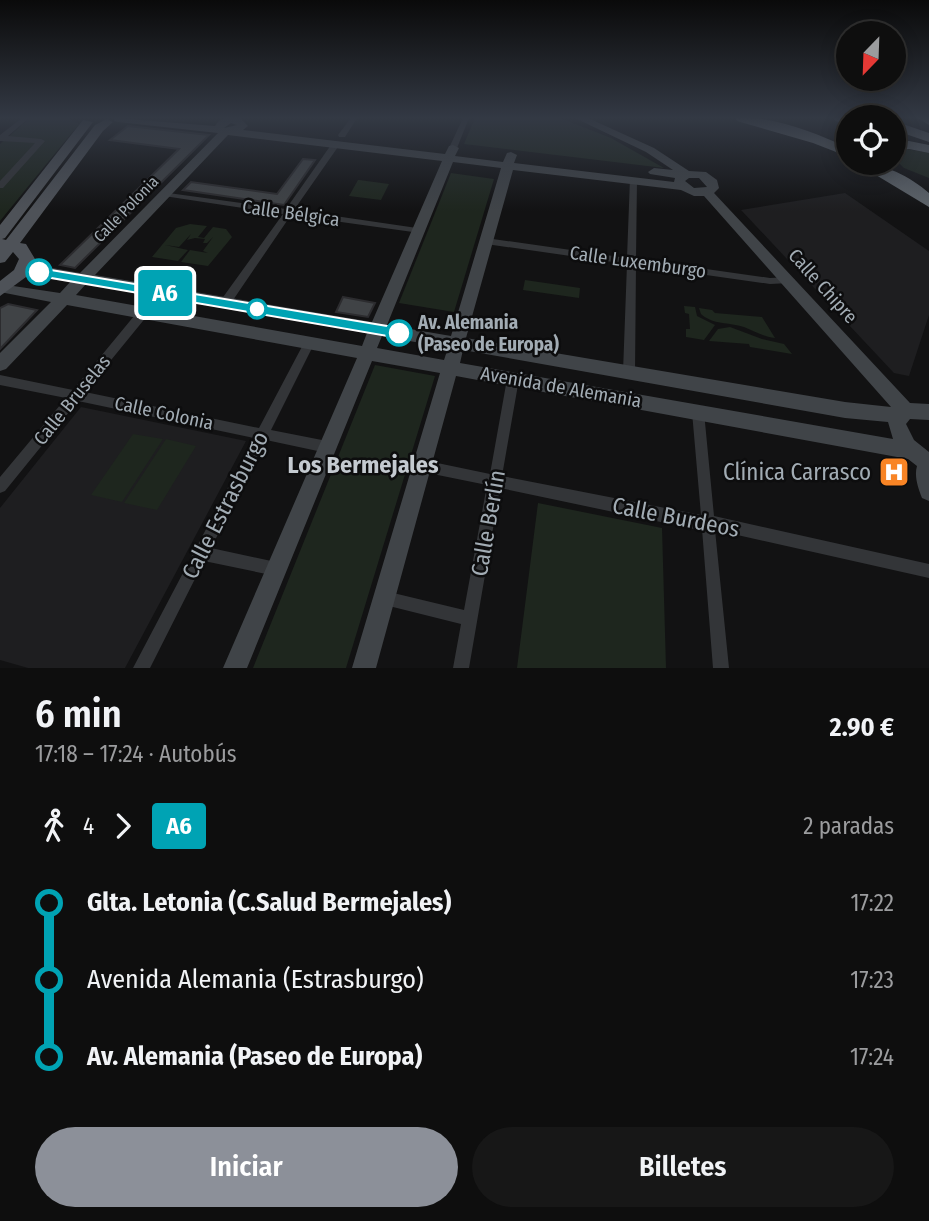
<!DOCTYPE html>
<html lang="es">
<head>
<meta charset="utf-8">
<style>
	:root { --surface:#0e0e0e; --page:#171717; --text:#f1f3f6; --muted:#9b9c9e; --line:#2e2e2e; --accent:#8c9099 }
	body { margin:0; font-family:"Fira Sans Condensed",sans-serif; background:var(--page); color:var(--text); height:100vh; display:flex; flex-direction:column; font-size:26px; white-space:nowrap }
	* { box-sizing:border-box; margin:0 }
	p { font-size:23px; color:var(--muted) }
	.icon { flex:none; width:38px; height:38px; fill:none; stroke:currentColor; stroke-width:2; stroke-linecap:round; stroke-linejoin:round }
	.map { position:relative; height:668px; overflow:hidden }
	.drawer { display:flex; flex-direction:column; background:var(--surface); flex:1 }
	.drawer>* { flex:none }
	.badge { padding:0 14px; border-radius:5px; font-size:24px; line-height:46px }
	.needle { width:46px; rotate:203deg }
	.tools { position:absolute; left:836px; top:21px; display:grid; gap:14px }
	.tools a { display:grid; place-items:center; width:70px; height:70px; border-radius:50%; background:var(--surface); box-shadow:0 4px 18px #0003,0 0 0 2px var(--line); font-size:35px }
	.map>.badge { position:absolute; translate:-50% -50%; box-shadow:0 0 0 4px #fff }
	.legs { display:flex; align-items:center; gap:10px; height:77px; padding:0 35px; font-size:23px }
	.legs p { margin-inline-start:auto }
	.head { display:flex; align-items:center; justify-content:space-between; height:119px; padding:0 35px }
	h1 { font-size:38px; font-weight:600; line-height:52px }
	.action { display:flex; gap:14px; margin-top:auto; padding:14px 35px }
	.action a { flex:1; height:80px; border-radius:42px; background:var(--accent); color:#fff; font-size:28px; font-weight:600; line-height:80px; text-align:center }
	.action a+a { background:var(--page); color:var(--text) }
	ul { padding:0 35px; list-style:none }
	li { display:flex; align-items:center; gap:24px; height:77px; font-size:26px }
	li i { display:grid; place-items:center; width:10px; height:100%; margin:0 9px; background:currentColor }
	li i::after { content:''; width:18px; height:18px; margin:-9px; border:5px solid; border-radius:50%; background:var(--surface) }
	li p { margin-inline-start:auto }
	li:first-child i { background:linear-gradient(#0000 50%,currentColor 0) }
	li:last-child i { background:linear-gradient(currentColor 50%,#0000 0) }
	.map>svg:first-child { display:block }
	.built { fill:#1e1e20 }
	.green { fill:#1e261e }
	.building { fill:#404346; stroke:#2c2c2f; stroke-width:2 }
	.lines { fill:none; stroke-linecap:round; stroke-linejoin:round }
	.street { fill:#333538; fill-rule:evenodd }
	.secondary { fill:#404448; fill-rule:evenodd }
	.primary { fill:#4e5258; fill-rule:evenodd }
	.highway { fill:#5e646a; fill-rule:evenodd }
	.line-1 { fill:#00a3b4; stroke:#fff; stroke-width:2 }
	.stop-1-dot { fill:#fff; stroke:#00a3b4; stroke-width:3.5 }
	.labels { text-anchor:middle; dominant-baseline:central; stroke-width:5; stroke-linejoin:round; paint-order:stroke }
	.far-street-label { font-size:16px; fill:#a2acb4; stroke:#0d0d0e }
	.street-label { font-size:19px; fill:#a2acb4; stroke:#0d0d0e }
	.stop-label { font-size:19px; font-weight:bold; fill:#a2acb4; stroke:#0d0d0e; text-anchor:start }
	.near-poi-label { font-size:23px; fill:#a2acb4; stroke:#0d0d0e; text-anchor:end }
	.near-street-label { font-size:23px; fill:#a2acb4; stroke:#0d0d0e }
	.near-neighbourhood-label { font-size:24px; font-weight:bold; fill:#c4cad0; stroke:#0d0d0e }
</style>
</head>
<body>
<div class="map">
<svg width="929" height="668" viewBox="0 0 929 668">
	<rect width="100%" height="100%" fill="#121213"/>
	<!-- built -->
	<path class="built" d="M845,193L929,251V315L909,376L894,373L741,210Z
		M81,407L246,441L125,668H28L0,660V508Z"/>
	<!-- green -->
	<path class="green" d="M30,118H69L79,124L0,221V144Z
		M475,118H560L611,138L664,168L464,144Z
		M901,148L929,153V178L904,168L895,159L894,152Z
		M451,173L494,179L454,312L399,303Z
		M358,180H359L389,184L381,200L349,196Z
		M190,224L207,226L198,237L204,238L213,227L226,229L232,237L208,266L181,262L190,250L208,253L203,251L213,237L207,243H203L205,239L195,238L187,240L191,234L179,247L165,245L188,250L178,261L152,257L176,228Z
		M525,280L580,288L579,298L523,290Z
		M684,306L695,307L697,316L715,325L704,340L686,337V329H690L689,314L685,313Z
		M699,308L712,310L715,313L762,317L775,338C763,337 755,331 744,327C729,322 713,325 701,314Z
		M730,327L762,339L784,344L792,354L750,347L749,344L709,341L718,329Z
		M375,365L435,376L346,668H253Z
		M133,434L163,439L122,502L91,495Z
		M166,439L196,446L157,510L124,503Z
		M538,503L662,528L666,668H517Z"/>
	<!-- building -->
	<path class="building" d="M128,126L209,135L75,268L60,265L179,149L110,140Z
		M303,159L315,160L284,205L183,190L191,182L277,194Z
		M343,297L375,303L368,317L336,312Z
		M8,304L37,310L0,349V308Z"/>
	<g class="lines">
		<!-- street -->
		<path class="street" d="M22,118H29L8,136L41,139L45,141L3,188H0V181L35,143L0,141V135Z
			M351,118H357L345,137H339L338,135Z
			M463,118H469L457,148L450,150L449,148Z
			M333,142L340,144L294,210L417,228L420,229V233L291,215L229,306H221L220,303L221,300L283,214L164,196H161V192L286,209Z
			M630,178H636L637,180L636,259L770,278L790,277L795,280L790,283L770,284L636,265L635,372L633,375L629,377L625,375L623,372L627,264L486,244L482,241L486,238L627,258Z
			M143,309L148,313L147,316L85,392L259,428L306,339H314L315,342L271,430L327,441L331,443L333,447L331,451L327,453L266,440L211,548L276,562L281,564L283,569L281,574L276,576L204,561L150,668H133L254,438L78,401L5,491L0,493V477L66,398L0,385V375L73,390L139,310Z
			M513,374L517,376L519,379L502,476L701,515L692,412L694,408L698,407L702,408L704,412L714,516L929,564V578L715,530L729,668H713L702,529H694L500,488L469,668H453L461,624L385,605L380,603L378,598L380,593L385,591L464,610L487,485L423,472L419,470L417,466L419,462L423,460L490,474L507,379L509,376Z"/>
		<!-- secondary -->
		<path class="secondary" d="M114,118L215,126C220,117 230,117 240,118L248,126L243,130L445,154L449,146L453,145L459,148L455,156L503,162L507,153L511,152L517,155L514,163L674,182L675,178L650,174L648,172L654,168L673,170L646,152L575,118H588L654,148L689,171L706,172L717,180L719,188L714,193L910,403L929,404V420L910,419L906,424L914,440L929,452V501L922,498C918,488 914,476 917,466L908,459L456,376L376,668H352L440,373L372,361L247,668H223L357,358L67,305L6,369L0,371V353L51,302L0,292V284L60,293L71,281L19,271L17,268L19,265L24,263L80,273L218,133L118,122L114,121ZM231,123L237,125L224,128ZM228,135L442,161L372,322L95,275ZM453,162L501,168L451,336L387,325ZM513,170L681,190L694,196H704L891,407L845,402L466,338ZM689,178H699L707,187L694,188L685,181ZM86,284L367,333L362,346L76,295ZM382,336L448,348L444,360L377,348ZM463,350L845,418L888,422L893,439L460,363Z"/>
		<!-- primary -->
		<path class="primary" d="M83,120L93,122L5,238L2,239L6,240L95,125L107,119L113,122L103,131L20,243L26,244L35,259L26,277L0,296V281L14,270L19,259L13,252L5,262L0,263V225Z"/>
		<!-- highway -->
		<path class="highway" d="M735,118C772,115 815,133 849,148V157L813,143L737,121Z
			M833,118H849V124L835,121Z
			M918,118H929V125Z
			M894,121L929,133V142L894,130Z
			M909,141L929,145V153L909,149L894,150V142Z
			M856,163C881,162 910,176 929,193V207Z"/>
	</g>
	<!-- sky -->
	<linearGradient id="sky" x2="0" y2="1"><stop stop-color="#0a0a0a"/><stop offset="0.56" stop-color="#333944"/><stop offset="1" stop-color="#333944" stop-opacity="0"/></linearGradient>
	<rect width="929" height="211" fill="url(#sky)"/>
	<!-- line-1 -->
	<path class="line-1" d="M39,268L399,328L406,333L399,338L34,275L33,272Z"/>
	<!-- icons -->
	<defs>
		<g id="hospital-square" transform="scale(1.575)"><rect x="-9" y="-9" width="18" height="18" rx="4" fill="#f88425" stroke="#0d0d0e"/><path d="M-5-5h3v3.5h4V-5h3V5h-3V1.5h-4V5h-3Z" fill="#fff"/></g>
	</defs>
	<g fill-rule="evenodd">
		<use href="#hospital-square" x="894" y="472"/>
	</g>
	<!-- markers -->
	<g class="stop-1-dot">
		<circle cx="39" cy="272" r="12"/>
		<circle cx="257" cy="309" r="9"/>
		<circle cx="399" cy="333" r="12"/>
	</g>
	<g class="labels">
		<!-- far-street labels -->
		<g class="far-street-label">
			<text transform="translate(126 209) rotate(-46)">Calle Polonia</text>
		</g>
		<!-- street labels -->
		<g class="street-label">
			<text transform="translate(291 213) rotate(8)">Calle Bélgica</text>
			<text transform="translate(638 262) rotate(8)">Calle Luxemburgo</text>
			<text transform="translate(823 286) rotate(48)">Calle Chipre</text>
			<text transform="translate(561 387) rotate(10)">Avenida de Alemania</text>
			<text transform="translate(72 400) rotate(-51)">Calle Bruselas</text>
			<text transform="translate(164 413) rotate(12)">Calle Colonia</text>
		</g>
		<!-- stop labels -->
		<g class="stop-label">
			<text x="418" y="322">Av. Alemania<tspan x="418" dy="22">(Paseo de Europa)</tspan></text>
		</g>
		<!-- near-poi labels -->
		<g class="near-poi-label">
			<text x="871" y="472">Clínica Carrasco</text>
		</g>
		<!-- near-street labels -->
		<g class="near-street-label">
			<text transform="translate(225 505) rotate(-63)">Calle Estrasburgo</text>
			<text transform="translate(676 517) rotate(11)">Calle Burdeos</text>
			<text transform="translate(488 523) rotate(-80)">Calle Berlín</text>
		</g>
		<!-- near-neighbourhood labels -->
		<g class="near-neighbourhood-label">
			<text x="363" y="465">Los Bermejales</text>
		</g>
	</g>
</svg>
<div class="tools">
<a><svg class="needle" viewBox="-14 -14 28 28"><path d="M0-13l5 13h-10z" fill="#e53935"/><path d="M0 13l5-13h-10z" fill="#9b9c9e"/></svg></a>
<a><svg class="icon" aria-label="locate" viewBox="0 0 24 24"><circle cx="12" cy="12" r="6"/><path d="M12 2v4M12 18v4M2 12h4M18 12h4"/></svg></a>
</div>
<b class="badge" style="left:165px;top:293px;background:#00a3b4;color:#fff">A6</b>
</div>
<section class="drawer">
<div class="head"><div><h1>6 min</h1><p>17:18 – 17:24 · Autobús</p></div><b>2.90 €</b></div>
<div class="legs"><svg class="icon" aria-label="walk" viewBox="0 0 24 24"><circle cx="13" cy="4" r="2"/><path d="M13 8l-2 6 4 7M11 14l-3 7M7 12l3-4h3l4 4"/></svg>4<svg class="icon" aria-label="forward" viewBox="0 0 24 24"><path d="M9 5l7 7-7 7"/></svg><b class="badge" style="background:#00a3b4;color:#fff">A6</b><p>2 paradas</p></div>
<ul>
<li><i style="color:#00a3b4"></i><b>Glta. Letonia (C.Salud Bermejales)</b><p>17:22</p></li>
<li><i style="color:#00a3b4"></i><span>Avenida Alemania (Estrasburgo)</span><p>17:23</p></li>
<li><i style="color:#00a3b4"></i><b>Av. Alemania (Paseo de Europa)</b><p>17:24</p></li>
</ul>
<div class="action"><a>Iniciar</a><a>Billetes</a></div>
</section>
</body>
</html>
